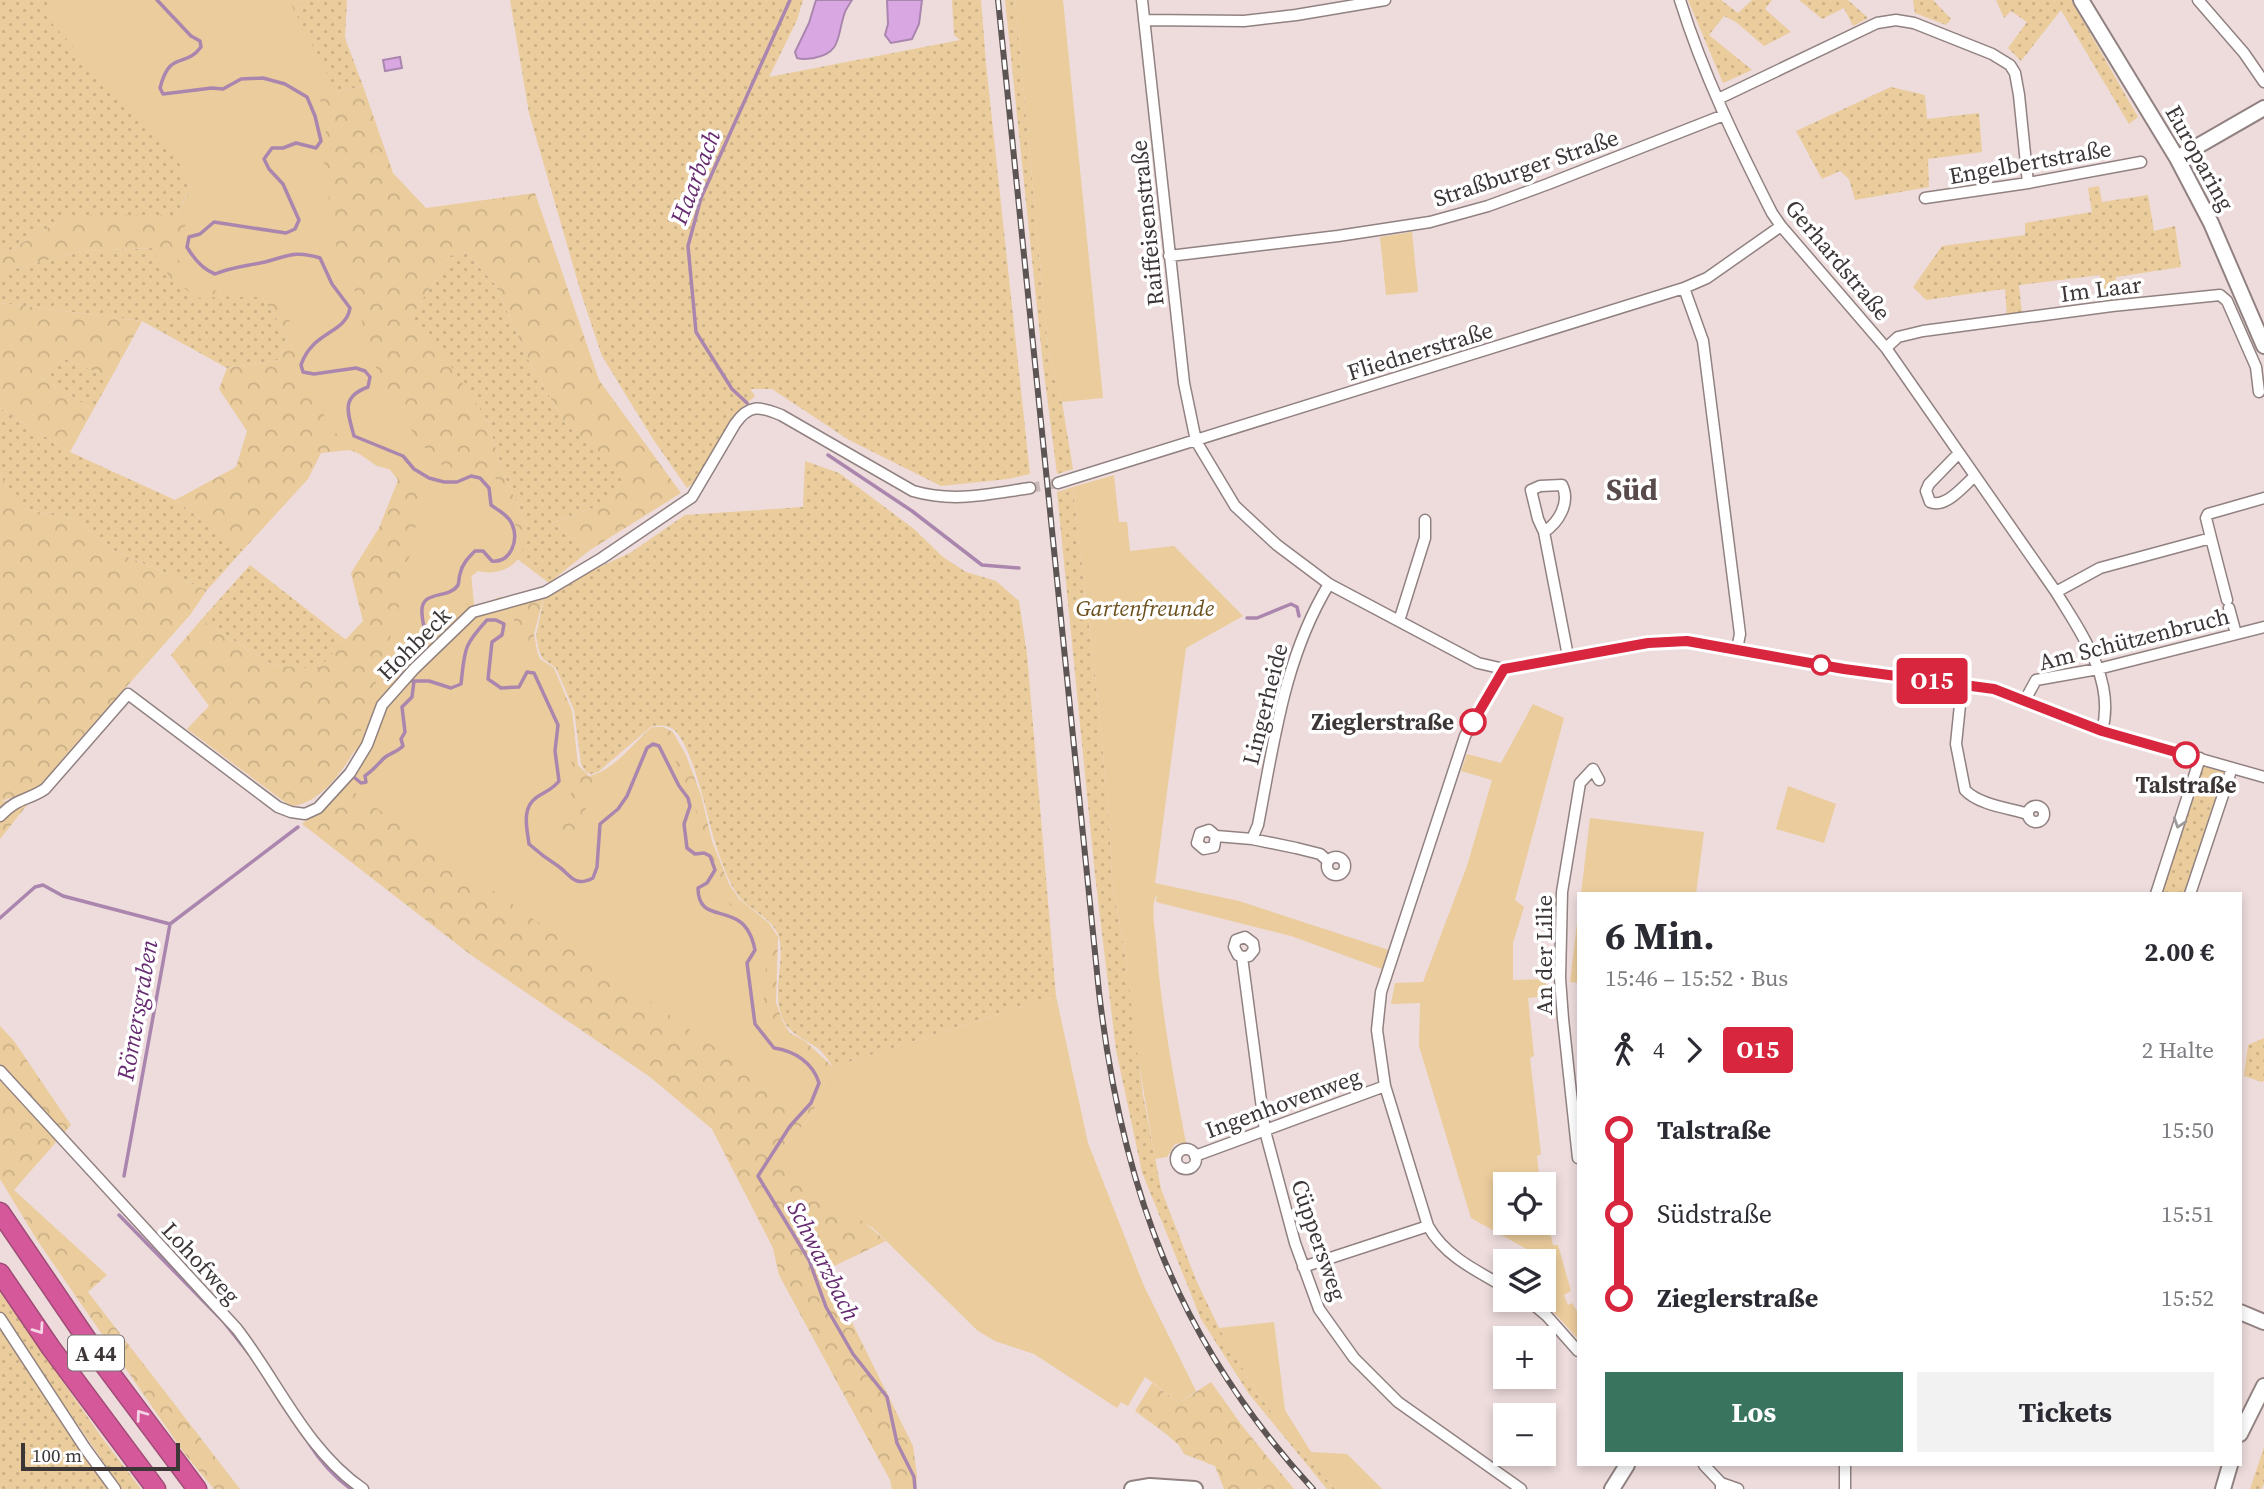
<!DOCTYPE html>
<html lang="de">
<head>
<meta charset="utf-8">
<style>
	:root { --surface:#fff; --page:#f2f2f3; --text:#2b2b33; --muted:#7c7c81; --accent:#39745f }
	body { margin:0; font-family:"Source Serif 4",serif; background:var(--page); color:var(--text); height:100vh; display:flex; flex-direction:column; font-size:26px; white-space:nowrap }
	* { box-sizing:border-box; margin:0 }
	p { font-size:23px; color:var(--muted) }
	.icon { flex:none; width:38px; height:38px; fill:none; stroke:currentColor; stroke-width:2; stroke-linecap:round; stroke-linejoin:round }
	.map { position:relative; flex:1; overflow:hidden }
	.drawer { position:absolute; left:1577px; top:892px; width:665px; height:574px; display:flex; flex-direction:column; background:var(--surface); border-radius:0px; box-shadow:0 4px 10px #0003 }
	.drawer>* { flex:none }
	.badge { padding:0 14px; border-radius:5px; font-size:24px; line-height:46px }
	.controls { position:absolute; left:1493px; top:1172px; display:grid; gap:14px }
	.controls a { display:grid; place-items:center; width:63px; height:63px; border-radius:0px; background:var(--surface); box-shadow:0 4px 10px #0003; font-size:35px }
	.scale { position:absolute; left:21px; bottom:18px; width:159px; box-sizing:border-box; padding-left:7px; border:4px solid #3d3636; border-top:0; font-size:19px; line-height:24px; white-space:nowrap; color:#3d3636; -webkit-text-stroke:5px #fff; paint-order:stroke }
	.map>.badge { position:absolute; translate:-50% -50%; box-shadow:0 0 0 4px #fff }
	.legs { display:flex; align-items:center; gap:10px; height:77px; padding:0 28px; font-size:23px }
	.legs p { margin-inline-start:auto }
	.headline { display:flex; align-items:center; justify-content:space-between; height:119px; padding:0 28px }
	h1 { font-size:38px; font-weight:700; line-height:52px }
	.button { display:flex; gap:14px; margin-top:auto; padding:14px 28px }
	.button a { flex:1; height:80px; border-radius:0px; background:var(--accent); color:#fff; font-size:28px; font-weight:700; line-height:80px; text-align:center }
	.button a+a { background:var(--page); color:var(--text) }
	ul { padding:0 28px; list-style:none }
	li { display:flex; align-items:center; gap:24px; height:84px; font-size:26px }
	li i { display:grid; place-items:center; width:10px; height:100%; margin:0 9px; background:currentColor }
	li i::after { content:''; width:18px; height:18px; margin:-9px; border:5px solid; border-radius:50%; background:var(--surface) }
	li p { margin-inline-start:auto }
	li:first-child i { background:linear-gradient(#0000 50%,currentColor 0) }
	li:last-child i { background:linear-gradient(currentColor 50%,#0000 0) }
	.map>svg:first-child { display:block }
	.grass { fill:url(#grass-dots) }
	.forest { fill:url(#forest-crowns) }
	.green { fill:#ebcc9c }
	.water { fill:#d9a8e3; stroke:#aa86af; stroke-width:2 }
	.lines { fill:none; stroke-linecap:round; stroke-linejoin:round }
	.stream { stroke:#aa86af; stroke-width:3.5 }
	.street-tunnel { stroke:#cabbba; stroke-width:10; stroke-dasharray:10 5; stroke-linecap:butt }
	.street-casing { stroke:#918281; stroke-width:13 }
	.secondary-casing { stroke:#918281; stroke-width:18 }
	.highway-casing { stroke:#a04c77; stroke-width:21 }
	.street { stroke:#fff; stroke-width:10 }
	.secondary { stroke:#fff; stroke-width:14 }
	.highway { stroke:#d5589a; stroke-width:18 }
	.rail-casing { stroke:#5d5454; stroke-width:6 }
	.rail { stroke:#fff; stroke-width:3.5; stroke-dasharray:10; stroke-linecap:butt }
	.oneway { stroke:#9e9a9a }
	.oneway2 { stroke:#f4d5e6 }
	.line-1-casing { stroke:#fff; stroke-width:16 }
	.line-1 { stroke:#d7263d; stroke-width:10 }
	.stop-1-dot { fill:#fff; stroke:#d7263d; stroke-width:3.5 }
	.labels { text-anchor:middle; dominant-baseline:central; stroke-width:7; stroke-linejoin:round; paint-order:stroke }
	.shield { fill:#fff; stroke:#777272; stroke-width:2 }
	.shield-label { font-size:21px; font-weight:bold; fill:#3d3636 }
	.street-label { font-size:23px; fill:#3d3636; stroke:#fff }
	.park-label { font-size:23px; font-style:italic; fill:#6c501d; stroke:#fff }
	.stop-label { font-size:23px; font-weight:bold; fill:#3d3636; stroke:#fff; text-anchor:end }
	.water-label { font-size:24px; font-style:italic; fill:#662b71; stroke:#fff }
	.district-label { font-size:30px; font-weight:bold; fill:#594b4b; stroke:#fff }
</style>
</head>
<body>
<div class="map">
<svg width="2264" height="1489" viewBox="0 0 2264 1489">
	<defs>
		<pattern id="grass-dots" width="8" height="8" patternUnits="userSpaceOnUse" patternTransform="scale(1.75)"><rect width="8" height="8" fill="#ebcc9c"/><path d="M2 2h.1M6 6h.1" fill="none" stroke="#cab087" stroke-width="1.8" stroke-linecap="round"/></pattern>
		<pattern id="forest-crowns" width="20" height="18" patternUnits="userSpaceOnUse" patternTransform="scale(1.75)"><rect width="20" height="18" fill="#ebcc9c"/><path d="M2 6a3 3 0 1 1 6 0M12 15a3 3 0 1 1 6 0" fill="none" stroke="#cab087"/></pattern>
	</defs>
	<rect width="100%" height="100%" fill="#eddcdb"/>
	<!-- grass -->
	<path class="grass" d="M0,0H52L178,147L189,191L176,215H70L0,256Z
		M299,0H347L345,38L363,86L318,96L288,67Z
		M510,0H803L797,20L769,77L960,40L954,35L952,0H981L986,64L1030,474L1008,479L941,486L849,440L772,389H750L755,396L737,412L699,478L687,488L653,439L602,356L581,293L529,113Z
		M1005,0H1015L1049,357L1062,402L1073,469L1057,474L1043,365Z
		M1688,0H1721L1738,13L1752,0H1772L1765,9L1791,32L1764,46L1736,22L1724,16L1709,35L1752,70L1723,83Z
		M1799,0H1848L1868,18L1853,26L1844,8L1822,19Z
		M1913,0H1933L1951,19L1946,25L1915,13Z
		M1996,0H2071L2138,117L2129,124L2061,10L2021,61L2008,48L2027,22L2011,11L2004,18Z
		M1891,87L1925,95L1927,119L1979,113L1982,152L1928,159L1929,187L1855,200L1849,179L1840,171L1822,179L1796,131Z
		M2099,186L2102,202L2148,195L2154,231L2175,226L2181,267L2116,277L2117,300L2103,301L2100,275L2019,285L2022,314L2007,317L2005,289L1926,300L1913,287L1942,246L2025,235V223L2092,212L2088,188Z
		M153,248L171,280L261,295L288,337L279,360L227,368L142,321L0,303V273L81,251Z
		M464,251L495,284L529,361L565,423L626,474L609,502L552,523L590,550L549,583L516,558L527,526L502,471L488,421L410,319L450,256Z
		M63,358L111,378L93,410L39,376Z
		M0,408L70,452L175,500L243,550L207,590L111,550L79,521L21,508L9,493L0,473Z
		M805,461L839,473L914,529L943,557L966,572L996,581L1019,601L1027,654L1056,996L833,1067C829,1061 825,1055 820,1050C807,1040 791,1035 783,1020C770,993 787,956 778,935C771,917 752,912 740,898C728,883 720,858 714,839C707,815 692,743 673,729C666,725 659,725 652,726L598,772L591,774L586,772L581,764L574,710L556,668L543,659L539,651L536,636L545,592L630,553L685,515L803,507Z
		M1073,487L1098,701L1109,818L1112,881L1127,965L1143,1095L1161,1189L1196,1280L1219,1328L1257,1393L1305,1456L1335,1489H1327L1249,1394L1201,1319L1142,1172L1116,1050L1095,875L1057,492Z
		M250,565L346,640L318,670L273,665L201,620Z
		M2201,761L2232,770L2191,894H2157Z
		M2264,1038V1081L2262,1082L2244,1076L2248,1045Z
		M0,1292L103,1439L141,1489H122L0,1312Z
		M0,1325L111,1489H0Z
		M2264,1447V1484L2261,1489H2250Z"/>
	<!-- forest -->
	<path class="forest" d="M52,0H299L288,67L318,96L363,86L393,173L426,208L535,193L599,380L681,493L590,550L552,523L609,502L625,474L565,423L529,361L495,284L464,251L450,256L410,319L438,347L488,421L502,471L527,526L516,558L471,573L474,605L356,748C342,772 319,805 290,806L187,729L209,706L171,655L201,620L273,665L318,669L363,621L351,573L379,528L398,480L384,462L349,450L321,453L308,479L243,550L175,500L236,467L247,431L219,389L227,368L279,360L288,337L261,295L199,298L171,280L152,248L81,251L0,273V256L70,215H176L189,192L178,147Z
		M0,303L142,321L111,378L63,358L39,376L93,410L70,452L0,408Z
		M0,473L9,493L21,508L79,521L111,550L207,590L190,615L65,756L42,788L1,801L31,800L0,839Z
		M545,592L534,634L537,651L540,659L554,668L572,711L578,765L589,776C615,770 632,744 652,727H663L673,732L686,755L701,795L712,841L729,884L739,899L769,923L778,937L776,1002L782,1020L790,1033L805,1041L833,1067L812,1115L780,1151L886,1241L826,1270L913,1446L917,1476L916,1489H892L890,1480L779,1275L773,1248L712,1129L650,1077L471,955L302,824L350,781L473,612Z
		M0,1026L14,1041L71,1125L14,1190L107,1275L88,1292L240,1489H214L184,1453L37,1240L0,1179Z
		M1211,1382L1243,1427L1294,1489H1224L1215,1466L1184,1454L1179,1445L1166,1434L1135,1411L1152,1383L1179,1403Z"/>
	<!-- green -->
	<path class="green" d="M49,0H289L335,90L320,99L326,123L324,168L339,262L353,284L367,342L387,399L430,454L449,471L493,477L500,481L507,505L506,512L513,524L522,530C531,558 506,578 478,571C465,580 462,590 467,605H481L500,597L514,600V622L519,628H529L528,646L539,669L552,677L563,692L574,733V742L571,753L573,787L566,808L556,819L554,832L566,844L578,840L590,791L648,737L658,733L669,746L694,803L705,846L730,905L750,916L768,932L769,954L762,987L767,1016L773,1027L799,1047L806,1062L817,1068L818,1092L816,1098L805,1104L802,1109L344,785L397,616L424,486L412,482L396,471L377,466L342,442L307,389L296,363L297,333L283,310L267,297H232L191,281L172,249L178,234L187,224L188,173L47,18Z
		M1015,0H1063L1103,398L1062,402L1049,357Z
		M1412,232L1418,292L1386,295L1380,237Z
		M1114,475L1119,522H1127L1130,551L1174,546L1243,616L1186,648L1155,883L1239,901L1389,950L1382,969L1291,936L1156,902L1157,894C1150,906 1155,928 1156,941C1161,1010 1173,1076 1186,1143L1175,1144L1167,1157L1155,1159L1135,1039L1127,965L1112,881L1109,818L1098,701L1073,487Z
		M1533,704L1564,718L1515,900L1524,907L1513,943V980L1546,979L1547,996L1528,998L1534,1056L1530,1058L1541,1154L1537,1156L1540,1185H1505V1223H1544V1213L1546,1223H1548L1553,1245H1558L1571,1291L1564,1295L1568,1305L1572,1303L1578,1313V1339L1543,1300L1544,1270L1548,1261L1471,1218L1419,1046L1420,1003L1391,1004L1395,983L1423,982L1467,866L1492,780L1461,771L1467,754L1501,763Z
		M1788,786L1836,804L1824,843L1776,829Z
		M1590,818L1704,832L1696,894H1581Z
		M1578,915V983L1570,982Z
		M1056,996L1088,1143L1144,1286L1196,1391L1179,1403L1145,1377L1128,1406L1121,1402L1117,1408L1034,1354L995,1341L978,1331L874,1229L816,1191L780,1151L812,1115L833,1067Z
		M1274,1322L1285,1410L1311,1452L1347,1454L1382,1489H1335L1305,1456L1257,1393L1219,1328Z"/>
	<!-- water -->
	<path class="water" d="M816,0H852C849,5 845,10 844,15C837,37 841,53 814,58C807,59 803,60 797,58L795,52L809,23Z
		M887,0H922L919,24L912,39L891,43L885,35L888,24Z
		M400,57L402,68L385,71L383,60Z"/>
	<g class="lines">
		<!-- stream -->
		<path class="stream" d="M157,0L191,36L200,41L201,47C185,69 170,49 160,88L163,94L212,88L223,89L241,79L263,78L285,84L307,97L315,116L321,141L316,148L296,143L283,148H272L264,159L269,169L283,184L299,220L295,229L286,233L214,222L200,234L189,237L187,247C194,259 202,269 215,274C232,267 247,266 265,262C288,256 295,250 320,258L332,284L350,308C346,334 312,331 301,365L303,372L314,374L356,368L365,371L370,377L368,387C340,397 348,413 354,436L403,456L414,469L429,478L444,482H457L471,476L480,478L489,488L491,505C499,511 508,515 512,524C519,540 511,563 492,561L483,551H475C468,558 462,564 460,574C459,576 459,583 458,585C449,600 420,589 422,613C422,621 425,628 425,635C413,652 396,652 402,676L412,681H429L451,688L461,684C465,649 463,646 487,620H496L504,624L502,635L492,642L488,679L501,688L519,687L527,672L534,673L558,725L555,751L559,781C552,790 546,791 537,797C521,808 527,828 529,844C539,853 547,859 558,866C571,875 574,888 593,878L597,867L600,824L618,809L627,796L647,748L653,744L659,746L679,786L688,798L690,806L684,824L687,848L695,854L704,853L710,856L715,870L707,883L698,888C698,917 721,909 739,921C748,927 753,940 755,950L747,963L755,1024L774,1048C795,1051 813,1063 819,1083L811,1103L790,1126L758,1176L809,1260L826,1307L853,1354L887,1397L897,1443L914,1477L915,1489
			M747,403L732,389L696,332L688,246L701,198L790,0
			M828,455L912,511L982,565L1019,568
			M1247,618H1257L1291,604L1297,607L1299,616
			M355,778L361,783L366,782L365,776C373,770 377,766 383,759C388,754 397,752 403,746L401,739L405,732L402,707L412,697L414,681
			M0,918L35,887L43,885L63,896L170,924
			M124,1176L170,924L298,827
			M119,1215L223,1321L249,1354
			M308,1442C320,1461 333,1476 351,1489"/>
		<!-- street-tunnel -->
		<path class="street-tunnel" d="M1030,488L1058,483"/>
		<!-- street casing -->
		<g class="street-casing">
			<path id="street" d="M1142,0L1184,383L1196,441L1235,506L1277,545L1329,584L1478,663L1504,669L1648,643L1687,641L1844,669L1994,689L2102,731L2264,777
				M1680,0C1703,74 1737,144 1772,213L1781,226L1886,348L2056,592C2081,633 2116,680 2102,731
				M2198,0L2244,53L2264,82
				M1144,20L1244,21L1296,15L1385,0
				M1718,99L1877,23L1896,20L1914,23L1992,54L2010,65L2015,73L2019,95L2028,183
				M1925,198L2028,183L2141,162
				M1169,256L1338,236L1430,222L1488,206L1548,184L1724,115
				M1684,288L1703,341L1740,634L1737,649
				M1886,348L1898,337L1923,331L2112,306L2220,295L2227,301L2256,367L2259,392
				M1959,453L1929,484L1926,491L1930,502C1946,509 1964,485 1975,476
				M1058,483L1684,288L1707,278L1781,226
				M1544,532C1558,523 1571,503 1562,485L1540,486L1531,490L1538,519L1544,532L1568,656
				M2211,538L2206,518L2208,514L2264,498
				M2056,592L2100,568L2211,538L2227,600
				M2229,608L2236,634
				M1399,621L1425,538V520
				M1504,669L1465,736L1381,992L1377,1030L1385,1086L1428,1226C1445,1256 1475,1270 1505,1287
				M1962,685L1956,744L1965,790C1979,805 2009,808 2028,814
				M2024,702L2036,680L2098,669L2264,627
				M2028 814a8 8 0 1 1 16 0a8 8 0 1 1-16 0Z
				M0,816C18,797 27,801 45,789L128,694L278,807L291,812L305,814L318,808L350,773L367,745L382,705L414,669L473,612L545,592L602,558L692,497L735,424C749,404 759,406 781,415L913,491C954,503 989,494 1030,488
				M1216,836L1214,847L1204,849L1197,843L1200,833L1209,830L1216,836L1252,839L1296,848L1320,854L1328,861
				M1252,839L1258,825C1274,742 1284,658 1329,584
				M1327 866a9 9 0 1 1 18 0a9 9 0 1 1-18 0Z
				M2156,894L2200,758
				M2190,894L2232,768
				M1242,957L1249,956L1254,950L1253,943L1245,937L1236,940L1234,947L1238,955L1242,957L1265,1131L1295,1243L1319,1309L1354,1358L1398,1402L1521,1489
				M0,1071L237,1329C278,1382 306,1450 363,1489
				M1176 1159a10 10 0 1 1 20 0a10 10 0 1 1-20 0Z
				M1195,1156L1385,1086
				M1578,1158L1563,1019L1560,978L1562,892L1580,783L1593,769L1599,780
				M1303,1267L1428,1226
				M1528,1300L1547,1316L1578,1351
				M0,1318L85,1448L115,1489
				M1704,1465L1721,1483V1489
				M1721,1483L1738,1489
				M1845,1489V1465"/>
		</g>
		<!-- secondary casing -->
		<g class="secondary-casing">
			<path id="secondary" d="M2081,0L2177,158L2211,223L2264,346
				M2177,158L2264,108
				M2240,1312L2264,1322
				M2240,1434L2264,1386
				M1132,1489L1150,1486L1195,1489
				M1612,1489L1627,1465
				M2223,1489L2230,1465"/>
		</g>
		<!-- highway casing -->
		<g class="highway-casing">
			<path id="highway" d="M0,1212L105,1366L197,1489
				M0,1273L51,1348L156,1489"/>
		</g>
		<!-- street -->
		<use href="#street" class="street"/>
		<!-- secondary -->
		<use href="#secondary" class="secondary"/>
		<!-- highway -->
		<use href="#highway" class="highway"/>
		<!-- rail casing -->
		<g class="rail-casing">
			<path id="rail" d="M998,0L1099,992C1122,1188 1177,1341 1313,1489"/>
		</g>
		<!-- rail -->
		<use href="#rail" class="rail"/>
	</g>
	<!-- one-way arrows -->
	<defs><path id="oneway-chevron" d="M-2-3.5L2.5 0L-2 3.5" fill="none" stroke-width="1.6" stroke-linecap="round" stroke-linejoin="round" transform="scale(1.75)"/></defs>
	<use class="oneway" href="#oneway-chevron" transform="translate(2179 823) rotate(108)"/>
	<g class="oneway2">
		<use href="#oneway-chevron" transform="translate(39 1329) rotate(55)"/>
		<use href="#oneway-chevron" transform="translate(141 1415) rotate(-126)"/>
	</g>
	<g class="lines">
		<!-- line-1 casing -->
		<g class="line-1-casing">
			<path id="line-1" d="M1473,722L1504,669L1648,643L1687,641L1844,669L1994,689L2102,731L2186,755"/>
		</g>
		<!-- line-1 -->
		<use href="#line-1" class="line-1"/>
	</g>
	<!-- markers -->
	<g class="stop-1-dot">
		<circle cx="1821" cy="665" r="9"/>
		<circle cx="1473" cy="722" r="12"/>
		<circle cx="2186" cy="755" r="12"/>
	</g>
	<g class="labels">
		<!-- shield labels -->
		<rect class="shield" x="68" y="1335.5" width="56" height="35" rx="5"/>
		<g class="shield-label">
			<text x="96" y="1353">A 44</text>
		</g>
		<!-- street labels -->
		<g class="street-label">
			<text transform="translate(2200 158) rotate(61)">Europaring</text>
			<text transform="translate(2030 162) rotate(-10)">Engelbertstraße</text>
			<text transform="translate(1526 168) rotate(-19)">Straßburger Straße</text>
			<text transform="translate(1147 223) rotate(-96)">Raiffeisenstraße</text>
			<text transform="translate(1838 260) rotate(50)">Gerhardstraße</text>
			<text transform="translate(2101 289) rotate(-7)">Im Laar</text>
			<text transform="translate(1420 351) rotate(-17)">Fliednerstraße</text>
			<text transform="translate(2134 639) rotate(-14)">Am Schützenbruch</text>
			<text transform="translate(414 644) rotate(-45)">Hohbeck</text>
			<text transform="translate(1265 704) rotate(-76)">Lingerheide</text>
			<text transform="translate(1544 955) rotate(-90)">An der Lilie</text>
			<text transform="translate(1283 1103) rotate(-20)">Ingenhovenweg</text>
			<text transform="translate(1319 1240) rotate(71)">Cüppersweg</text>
			<text transform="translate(201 1263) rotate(47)">Lohofweg</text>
		</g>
		<!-- park labels -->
		<g class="park-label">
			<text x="1145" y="608">Gartenfreunde</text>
		</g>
		<!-- stop labels -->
		<g class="stop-label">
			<text x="1454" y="722">Zieglerstraße</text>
			<text x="2186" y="785" text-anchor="middle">Talstraße</text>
		</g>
		<!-- water labels -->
		<g class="water-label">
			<text transform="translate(695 177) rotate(-69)">Haarbach</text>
			<text transform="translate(137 1010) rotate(-80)">Römersgraben</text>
			<text transform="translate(824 1261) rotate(63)">Schwarzbach</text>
		</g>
		<!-- district labels -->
		<g class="district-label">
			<text x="1632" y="489">Süd</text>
		</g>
	</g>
</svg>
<div class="controls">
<a><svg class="icon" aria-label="locate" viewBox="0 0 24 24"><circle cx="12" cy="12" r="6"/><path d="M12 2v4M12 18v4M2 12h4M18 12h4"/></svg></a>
<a><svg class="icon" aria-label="layers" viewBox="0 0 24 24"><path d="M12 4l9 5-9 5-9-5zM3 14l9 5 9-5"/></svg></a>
<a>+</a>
<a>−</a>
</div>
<div class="scale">100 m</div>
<b class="badge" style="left:1932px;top:681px;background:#d7263d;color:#fff">O15</b>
<section class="drawer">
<div class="headline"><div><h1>6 Min.</h1><p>15:46 – 15:52 · Bus</p></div><b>2.00 €</b></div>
<div class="legs"><svg class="icon" aria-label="walk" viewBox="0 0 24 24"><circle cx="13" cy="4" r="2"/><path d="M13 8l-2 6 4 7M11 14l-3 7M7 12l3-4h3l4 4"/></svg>4<svg class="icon" aria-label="forward" viewBox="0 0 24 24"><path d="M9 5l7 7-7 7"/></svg><b class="badge" style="background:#d7263d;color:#fff">O15</b><p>2 Halte</p></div>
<ul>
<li><i style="color:#d7263d"></i><b>Talstraße</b><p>15:50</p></li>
<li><i style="color:#d7263d"></i><span>Südstraße</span><p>15:51</p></li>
<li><i style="color:#d7263d"></i><b>Zieglerstraße</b><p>15:52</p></li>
</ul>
<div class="button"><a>Los</a><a>Tickets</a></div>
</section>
</div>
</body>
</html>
